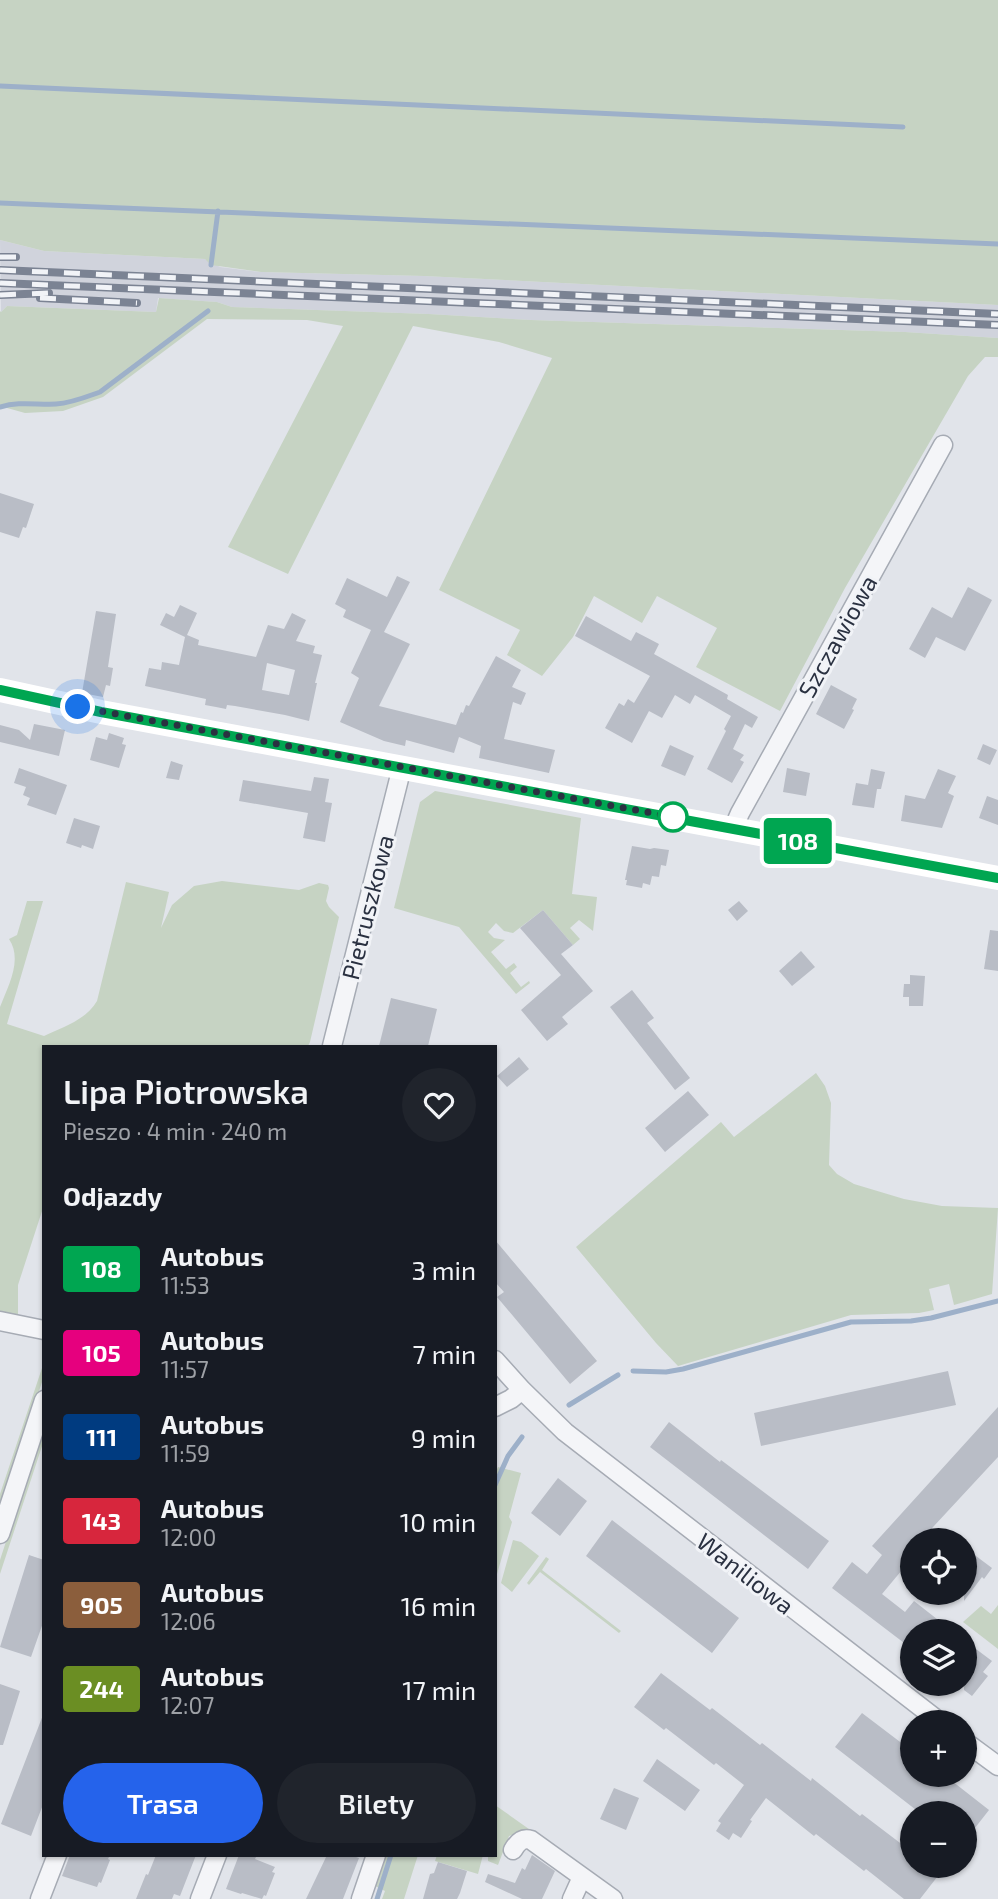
<!DOCTYPE html>
<html lang="pl">
<head>
<meta charset="utf-8">
<style>
	:root { --surface:#171b24; --page:#20242c; --text:#f1f3f6; --muted:#9ea1a6; --accent:#2563eb }
	body { margin:0; font-family:"Exo 2",sans-serif; background:var(--page); color:var(--text); height:100vh; display:flex; flex-direction:column; font-size:26px; white-space:nowrap }
	* { box-sizing:border-box; margin:0 }
	p { font-size:23px; color:var(--muted) }
	.icon { flex:none; width:38px; height:38px; fill:none; stroke:currentColor; stroke-width:2; stroke-linecap:round; stroke-linejoin:round }
	.map { position:relative; flex:1; overflow:hidden }
	.details { position:absolute; left:42px; top:1045px; width:455px; height:812px; display:flex; flex-direction:column; background:var(--surface); border-radius:0px; box-shadow:0 2px 5px #0004 }
	.details>* { flex:none }
	.badge { padding:0 14px; border-radius:5px; font-size:24px; line-height:46px }
	.buttons { position:absolute; left:900px; top:1528px; display:grid; gap:14px }
	.buttons a { display:grid; place-items:center; width:77px; height:77px; border-radius:50%; background:var(--surface); box-shadow:0 2px 5px #0004; font-size:35px }
	.you { position:absolute; width:35px; height:35px; margin:-18px; border:5px solid #fff; border-radius:50%; background:#1a73e8; box-shadow:0 0 0 10px #1a73e833 }
	.map>.badge { position:absolute; translate:-50% -50%; box-shadow:0 0 0 4px #fff }
	h2 { padding:0 21px; font-size:26px; line-height:63px }
	.round { display:grid; place-items:center; flex:none; width:74px; height:74px; border-radius:37px; background:var(--page) }
	.summary { display:flex; align-items:center; justify-content:space-between; height:119px; padding:0 21px }
	h1 { font-size:33px; font-weight:600; line-height:52px }
	.primary-button { display:flex; gap:14px; margin-top:auto; padding:14px 21px }
	.primary-button a { flex:1; height:80px; border-radius:42px; background:var(--accent); color:#fff; font-size:28px; font-weight:600; line-height:80px; text-align:center }
	.primary-button a+a { background:var(--page); color:var(--text) }
	ul { padding:0; list-style:none }
	li { display:flex; align-items:center; gap:21px; height:84px; padding:0 21px }
	li div { flex:1 }
	li b { display:block; font-size:26px }
	li em { font-style:normal }
	li .badge { min-width:77px; font-weight:700; text-align:center }
	.map>svg:first-child { display:block }
	.built { fill:#d0d3dc }
	.green { fill:#c6d3c3 }
	.lines { fill:none; stroke-linecap:round; stroke-linejoin:round }
	.stream { stroke:#9db0c9; stroke-width:5 }
	.building { fill:#b9bdc6; fill-rule:evenodd }
	.minor-casing { stroke:#a6abb4; stroke-width:21 }
	.minor { stroke:#f4f5f8; stroke-width:18 }
	.secondary { stroke:#fff; stroke-width:24 }
	.rail-casing { stroke:#7b8393; stroke-width:8 }
	.rail { stroke:#f1f3f7; stroke-width:5; stroke-dasharray:16; stroke-linecap:butt }
	.line-casing { stroke:#fff; stroke-width:16 }
	.line { stroke:#00a651; stroke-width:10 }
	.walk { stroke:#2a3141; stroke-width:7; stroke-dasharray:0 12.6 }
	.stop-dot { fill:#fff; stroke:#00a651; stroke-width:3.5 }
	.labels { text-anchor:middle; dominant-baseline:central; stroke-width:6; stroke-linejoin:round; paint-order:stroke }
	.street-label { font-size:24px; fill:#2a3141; stroke:#f1f3f7 }
</style>
</head>
<body>
<div class="map">
<svg width="998" height="1899" viewBox="0 0 998 1899">
	<rect width="100%" height="100%" fill="#e1e4ea"/>
	<!-- built -->
	<path class="built" d="M0,240L44,251L205,259L220,267L261,272L424,276L998,305V338L905,332L531,320L429,314L232,307L217,302L158,298L156,312L7,306L1,312Z"/>
	<!-- green -->
	<path class="green" d="M0,0H998V305L424,276L261,272L211,265L205,259L44,251L0,240Z
		M159,298L217,302L232,307L429,314L531,320L905,332L998,338V357H985L968,376L845,588L780,711L696,667L717,628L657,596L642,623L594,596L573,637L542,676L507,655L520,630L439,590L552,358L499,342L413,326L288,574L228,547L343,326L307,320L207,319L103,397L63,411L25,413L0,406V311L1,312L7,306L156,312Z
		M435,791L581,818L572,894L597,897L593,931L579,920L570,928L580,939L573,945L543,910L513,933L504,931L496,923L488,932L494,938L505,940L491,952L506,969L514,963L517,967L510,973L521,987L529,981L530,983L516,994L459,927L394,908L420,802Z
		M222,881L299,890L319,883L328,885L329,888L326,901L329,907L339,917L310,1042L308,1046H44V1205L18,1285V1317L0,1313V1007C8,986 23,960 9,939L17,935L27,901H43L7,1024L44,1036C63,1027 86,1020 97,1001L126,882L169,892L161,928L172,905L194,886Z
		M816,1073L825,1086L831,1103L829,1165L837,1174L854,1184L904,1199L942,1206L998,1208L992,1294L954,1305L949,1284L929,1289L934,1310L919,1313L851,1315L678,1366L656,1343L576,1247L721,1122L734,1137Z
		M44,1362V1376L0,1509V1494Z
		M44,1425V1440L0,1574V1560Z
		M498,1467L521,1473L509,1517L512,1522L495,1581V1474Z
		M513,1540L521,1542L539,1556L512,1592L501,1583Z
		M546,1557L549,1559L542,1570L621,1631L619,1633L540,1572L529,1585L527,1583Z
		M998,1605V1649L963,1622L981,1606L991,1614Z
		M495,1805L536,1834L522,1832L509,1836L498,1865L488,1861V1855H495Z
		M385,1855H418L404,1899H382L385,1891L373,1885Z
		M437,1855H483L478,1874L435,1861Z"/>
	<g class="lines">
		<!-- stream -->
		<path class="stream" d="M0,86L903,127
			M0,203L998,244
			M211,265L218,211
			M0,407C19,401 37,405 56,404C72,403 86,397 100,392L208,311
			M633,1371L666,1372L683,1369L851,1322L911,1321L931,1318L998,1301
			M569,1405L618,1375
			M495,1485L508,1456L522,1437
			M377,1899L391,1855"/>
	</g>
	<!-- building -->
	<path class="building" d="M0,493L34,504L26,528L23,527L19,538L0,532Z
		M397,576L410,582L384,632L410,644L379,706L456,725L461,712L463,713L466,705L469,706L496,656L521,670L512,687L526,693L521,705L513,702L504,739L555,750L549,773L479,758L481,746L459,737L454,753L406,740L405,746L384,741L340,722L359,678L351,673L371,630L343,617L346,610L335,604L347,578L387,597Z
		M968,587L992,600L965,651L936,637L925,658L909,649L932,607L952,618Z
		M180,605L197,613L187,635L199,640L198,645L256,657L268,625L284,629L292,613L306,620L296,641L315,646L313,653L322,655L315,683H317L309,721L285,715L235,706L227,705L226,709L216,707L205,705L206,699L145,686L149,668L161,670L162,662L179,665L185,637L160,625L166,613L174,617ZM267,663L295,670L289,695L262,690Z
		M96,611L116,614L108,667L113,668L110,686L106,685L103,697L82,693Z
		M586,616L631,641L636,632L659,644L654,654L728,695L727,699L758,717L752,728L745,724L733,749L744,755L740,760L744,762L732,783L707,769L726,731L724,729L731,716L695,695L690,704L675,695L662,718L649,711L632,743L605,728L619,703L624,706L628,699L634,703L650,676L575,636Z
		M831,685L857,699L852,709L854,710L844,729L816,714Z
		M34,724L65,730L59,756L0,742V725L19,730L30,740Z
		M109,733L124,738L122,744L126,745L119,768L90,760L96,737L107,740Z
		M983,744L997,750L990,765L977,759Z
		M670,745L694,756L685,776L661,766Z
		M171,761L183,765L179,780L166,778Z
		M19,768L67,785L56,815L27,805L30,798L23,795L26,787L14,783Z
		M787,768L810,773L806,796L783,792Z
		M871,769L885,772L881,789H877L874,808L852,805L856,783L868,785Z
		M938,769L956,776L948,793L954,796L942,828L901,821L905,795L925,799Z
		M314,777L329,779L325,802L332,803L325,842L303,838L308,813L239,801L243,780L311,791Z
		M987,796L998,800V825L979,818Z
		M74,818L100,826L93,849L82,845L81,848L66,843Z
		M632,846L650,849L654,848L669,850L666,866L661,865L659,877L652,876L650,885L643,883L642,888L626,885L627,880H625Z
		M739,901L748,911L737,921L728,910Z
		M543,910L573,945L561,954L593,991L562,1017L568,1024L547,1041L521,1010L561,975L520,928Z
		M990,930L998,931V971L984,969Z
		M801,951L815,967L792,986L779,971Z
		M910,975L925,976L923,1006H909V997H903L904,984H910Z
		M632,990L654,1018L647,1023L690,1078L675,1090L610,1007Z
		M391,998L437,1009L428,1046H379Z
		M519,1057L529,1069L507,1087L497,1076Z
		M688,1091L709,1115L665,1152L645,1128Z
		M495,1240L597,1361L570,1384L497,1297L504,1292L495,1282Z
		M948,1371L956,1405L761,1446L754,1413Z
		M998,1407V1457L921,1540H912V1558L882,1594L905,1612L914,1601L942,1623L935,1631H912V1649L832,1588L852,1562L867,1574L882,1555L872,1546Z
		M669,1422L720,1462L721,1460L829,1541L808,1569L650,1447Z
		M558,1478L587,1501L560,1536L531,1513Z
		M612,1520L739,1618L712,1653L586,1556Z
		M964,1547L992,1568L984,1579L982,1577L964,1601Z
		M29,1555L44,1560V1620L31,1657L0,1647Z
		M964,1640L992,1661L983,1672L988,1676L972,1696L964,1690Z
		M661,1673L710,1710L712,1708L760,1745L762,1743L811,1781L812,1778L860,1816L862,1814L912,1852V1866H933L941,1872L920,1899H904L866,1869L864,1871L816,1834L814,1836L766,1798L750,1820L752,1821L741,1838L733,1833L729,1840L716,1831L721,1823L718,1821L744,1785L716,1763L714,1765L666,1728L664,1730L634,1707Z
		M0,1684L20,1691L3,1745H0Z
		M862,1713L912,1751V1774H943L989,1810L964,1842V1813H920L835,1747Z
		M43,1715L44,1802L31,1836L1,1824Z
		M657,1759L700,1790L685,1811L643,1781Z
		M614,1788L639,1798L626,1830L600,1819Z
		M70,1855H110L108,1859L110,1860L101,1883L99,1882L97,1887L62,1876Z
		M156,1855H196L180,1896L174,1894L172,1899H136L146,1874L148,1875Z
		M239,1855H257L255,1859L275,1867L272,1872L275,1873L266,1896L264,1895L262,1899L242,1893L241,1894L226,1889Z
		M327,1855H350L359,1858L343,1899H306Z
		M532,1855L555,1871L542,1899H522L485,1882L488,1874L515,1883L522,1868L525,1870Z
		M438,1862L467,1871L460,1893L457,1899H423L430,1874L434,1873Z"/>
	<g class="lines">
		<!-- minor casing -->
		<g class="minor-casing">
			<path id="minor" d="M733,829L740,813L943,445
				M332,1046L402,767
				M0,1321L44,1330
				M495,1360L522,1390L565,1432L940,1722
				M495,1407L511,1399L522,1390
				M0,1534L44,1400
				M964,1741L998,1766
				M513,1850C517,1843 522,1837 531,1840L613,1899
				M40,1899L57,1855
				M200,1899L217,1855
				M361,1899L376,1855
				M572,1899L582,1877"/>
		</g>
		<!-- minor -->
		<use href="#minor" class="minor"/>
		<!-- secondary -->
		<path class="secondary" d="M0,690L101,712L998,878"/>
		<!-- rail casing -->
		<g class="rail-casing">
			<path id="rail" d="M0,257H16
				M0,270L998,314
				M0,283L998,325
				M0,295L49,293
				M40,298L137,303"/>
		</g>
		<!-- rail -->
		<use href="#rail" class="rail"/>
	</g>
	<g class="lines">
		<!-- line casing -->
		<g class="line-casing">
			<path id="line" d="M0,690L101,712L998,878"/>
		</g>
		<!-- line -->
		<use href="#line" class="line"/>
		<!-- walk -->
		<path class="walk" d="M78,707L673,817"/>
	</g>
	<!-- markers -->
	<circle class="stop-dot" cx="673" cy="817" r="14"/>
	<g class="labels">
		<!-- street labels -->
		<g class="street-label">
			<text transform="translate(837 636) rotate(-61)">Szczawiowa</text>
			<text transform="translate(367 907) rotate(-76)">Pietruszkowa</text>
			<text transform="translate(746 1573) rotate(38)">Waniliowa</text>
		</g>
	</g>
</svg>
<div class="buttons">
<a><svg class="icon" aria-label="locate" viewBox="0 0 24 24"><circle cx="12" cy="12" r="6"/><path d="M12 2v4M12 18v4M2 12h4M18 12h4"/></svg></a>
<a><svg class="icon" aria-label="layers" viewBox="0 0 24 24"><path d="M12 4l9 5-9 5-9-5zM3 14l9 5 9-5"/></svg></a>
<a>+</a>
<a>−</a>
</div>
<div class="you" style="left:78px;top:707px"></div>
<b class="badge" style="left:798px;top:841px;background:#00a651;color:#fff">108</b>
<section class="details">
<div class="summary"><div><h1>Lipa Piotrowska</h1><p>Pieszo · 4 min · 240 m</p></div><a class="round"><svg class="icon" aria-label="heart" viewBox="0 0 24 24"><path d="M12 20l-8-8c-3-5 5-10 8-4 3-6 11-1 8 4z"/></svg></a></div>
<h2>Odjazdy</h2>
<ul>
<li><span class="badge" style="background:#00a651;color:#fff">108</span><div><b>Autobus</b><p>11:53</p></div><em>3 min</em></li>
<li><span class="badge" style="background:#e6007e;color:#fff">105</span><div><b>Autobus</b><p>11:57</p></div><em>7 min</em></li>
<li><span class="badge" style="background:#003b80;color:#fff">111</span><div><b>Autobus</b><p>11:59</p></div><em>9 min</em></li>
<li><span class="badge" style="background:#d7263d;color:#fff">143</span><div><b>Autobus</b><p>12:00</p></div><em>10 min</em></li>
<li><span class="badge" style="background:#8b5e3c;color:#fff">905</span><div><b>Autobus</b><p>12:06</p></div><em>16 min</em></li>
<li><span class="badge" style="background:#6b8e23;color:#fff">244</span><div><b>Autobus</b><p>12:07</p></div><em>17 min</em></li>
</ul>
<div class="primary-button"><a>Trasa</a><a>Bilety</a></div>
</section>
</div>
</body>
</html>
